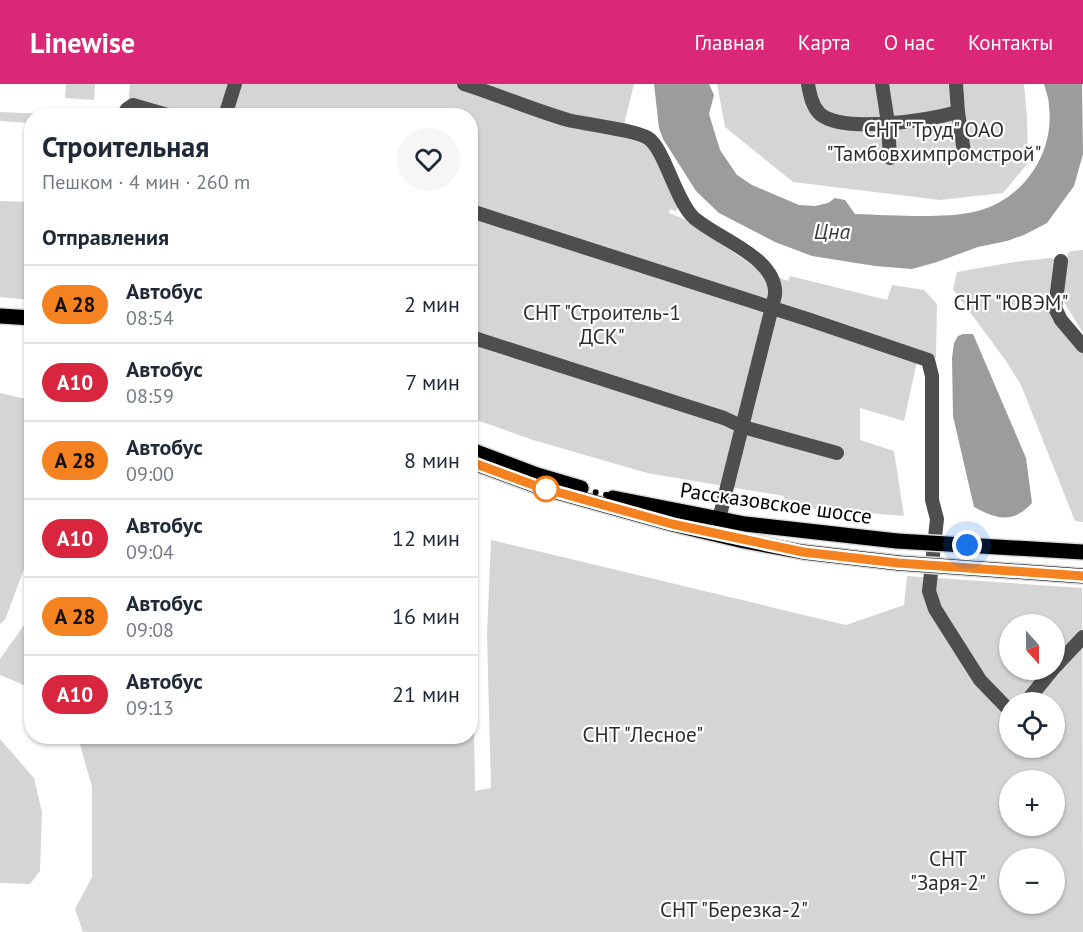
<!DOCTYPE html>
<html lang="ru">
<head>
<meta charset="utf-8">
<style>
	:root { --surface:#fff; --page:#f6f6f7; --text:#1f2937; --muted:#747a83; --line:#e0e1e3; --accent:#db2777 }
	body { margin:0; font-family:"PT Sans",sans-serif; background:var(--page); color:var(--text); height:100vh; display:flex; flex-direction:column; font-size:22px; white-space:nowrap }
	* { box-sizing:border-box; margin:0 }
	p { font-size:20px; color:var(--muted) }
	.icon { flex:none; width:33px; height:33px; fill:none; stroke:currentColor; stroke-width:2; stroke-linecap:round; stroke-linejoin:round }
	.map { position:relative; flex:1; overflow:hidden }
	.details { position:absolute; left:24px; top:24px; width:454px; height:636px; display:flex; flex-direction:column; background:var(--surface); border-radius:24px; box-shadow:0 2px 4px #0004 }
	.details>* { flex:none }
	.badge { padding:0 12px; border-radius:20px; font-size:21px; line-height:39px }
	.needle { width:39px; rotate:159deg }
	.buttons { position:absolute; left:999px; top:530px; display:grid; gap:12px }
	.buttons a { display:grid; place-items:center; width:66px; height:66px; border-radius:50%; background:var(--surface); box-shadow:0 2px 4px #0004; font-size:30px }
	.you { position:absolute; width:30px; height:30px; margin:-15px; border:4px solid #fff; border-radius:50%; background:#1a73e8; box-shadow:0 0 0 9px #1a73e833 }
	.map>.badge { position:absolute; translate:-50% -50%; box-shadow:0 0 0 3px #fff }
	h2 { padding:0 18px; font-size:22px; line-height:54px }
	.round { display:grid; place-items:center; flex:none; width:63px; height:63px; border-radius:32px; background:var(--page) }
	.overview { display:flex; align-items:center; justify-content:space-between; height:102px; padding:0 18px }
	h1 { font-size:28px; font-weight:700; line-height:45px }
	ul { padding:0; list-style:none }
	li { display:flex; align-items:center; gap:18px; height:78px; padding:0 18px; border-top:2px solid var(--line) }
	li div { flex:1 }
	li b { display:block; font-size:22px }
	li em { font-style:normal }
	li .badge { min-width:66px; font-weight:700; text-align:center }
	header { display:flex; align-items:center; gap:36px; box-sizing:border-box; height:84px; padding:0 30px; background:var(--accent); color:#fff }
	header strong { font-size:28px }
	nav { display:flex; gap:33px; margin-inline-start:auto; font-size:21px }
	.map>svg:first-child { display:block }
	.green { fill:#d5d5d5; fill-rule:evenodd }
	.water { fill:#9c9c9c }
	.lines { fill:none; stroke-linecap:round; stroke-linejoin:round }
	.major-casing { stroke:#dbdbdb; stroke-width:18 }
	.minor { stroke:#4e4e4e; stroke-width:14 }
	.major { stroke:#000; stroke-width:15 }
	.major-bridge-casing { stroke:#dbdbdb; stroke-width:18; stroke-linecap:butt }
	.major-bridge { stroke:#000; stroke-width:15 }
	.line-casing { stroke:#fff; stroke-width:14 }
	.line { stroke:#f58220; stroke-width:9 }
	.walk { stroke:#000; stroke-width:6; stroke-dasharray:0 10.8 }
	.stop-dot { fill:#fff; stroke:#f58220; stroke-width:3 }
	.labels { text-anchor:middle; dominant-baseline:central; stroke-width:4.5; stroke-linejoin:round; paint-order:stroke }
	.park-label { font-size:21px; fill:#2c2c2c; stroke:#fff }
	.street-label { font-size:21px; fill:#000; stroke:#fff }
	.water-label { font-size:22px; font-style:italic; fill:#3d3d3d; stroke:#fff }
</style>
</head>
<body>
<header>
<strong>Linewise</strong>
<nav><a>Главная</a><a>Карта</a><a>О нас</a><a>Контакты</a></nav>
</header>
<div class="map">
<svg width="1083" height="848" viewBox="0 0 1083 848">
	<rect width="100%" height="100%" fill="#fff"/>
	<!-- green -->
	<path class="green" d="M66,0H95L94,16L65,14Z
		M130,0H634L621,53L649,61L680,119L676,127L670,125L669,129L684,135L761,187L788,197L790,192L887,216L892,201L924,206L937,220L936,274L919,268L904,337L860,324V356L894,367L904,432L782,422L784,412L647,389L533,356L471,334V32H127Z
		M717,0H1024L1027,33L1028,79L1003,109L940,116L793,98L725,43Z
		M0,28L69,31L32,32L31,39L0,37Z
		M0,117L31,118V216L0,213Z
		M1083,166V249L1061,213L1068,169L1071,167Z
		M1051,174L1057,176L1050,216L1052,235L1078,264L1083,263V438L1075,437L1021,301L1006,277L953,205L957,188L1014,178Z
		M0,309L31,316V466L5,536L0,540Z
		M471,450L475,707L491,704L487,551L491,456L846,541L904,521L907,492L1082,504L1083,848H83L75,825L92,793V703L78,653L471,652ZM1010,540H1054V585H1010ZM1010,618H1054V663H1010ZM1010,696H1054V741H1010ZM1010,774H1054V819H1010Z
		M31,531V604L0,591V575Z
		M0,655L34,694L42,728L40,787L30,800L0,799Z"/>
	<!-- water -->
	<path class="water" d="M654,0H709L714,11L709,30L720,66L737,91L752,101L799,121L815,122L828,119L835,114L845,116L855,130C891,131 939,135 974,128C1021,118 1055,71 1049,22C1049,15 1046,7 1044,0H1082L1083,70L1074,102L1047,139L1024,151L1007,157L978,163L937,178L912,185L875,182L812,172L775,158L719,129L696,107L663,55L659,44Z
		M963,250H973L1026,374L1032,419C1013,440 996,435 974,423L953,332L952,274L954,259L958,252Z"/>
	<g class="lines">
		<!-- major casing -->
		<g class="major-casing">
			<path id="major" d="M0,232L32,234
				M471,366L537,391L581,404
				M471,378L539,403L672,440L744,457L803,468L898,479
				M613,414L745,440L897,457"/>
		</g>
		<!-- minor -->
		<path class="minor" d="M464,0C499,11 533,26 568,36C589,41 631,45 648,54C664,64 676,117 693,133C717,155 778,173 775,211L719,435
			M808,0C810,11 812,22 820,30C844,50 929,36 958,28L956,0
			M882,0L888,39L890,74
			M958,28L964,68
			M123,32L127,25L133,21L171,32
			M225,32L235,0
			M471,127L810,236L928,276L932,292V416L937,435L929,507L935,525L980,596L1010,627
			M1061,177L1055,224L1061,236L1083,262
			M471,253L724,334L743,343L837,369
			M1054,584L1083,553
			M1026,618L1053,585"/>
		<!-- major -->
		<use href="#major" class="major"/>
		<!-- major-bridge casing -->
		<g class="major-bridge-casing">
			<path id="major-bridge" d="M897,457L1083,468
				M898,479L1083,492"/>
		</g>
		<!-- major-bridge -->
		<use href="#major-bridge" class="major-bridge"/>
	</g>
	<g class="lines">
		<!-- line casing -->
		<g class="line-casing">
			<path id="line" d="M471,378L539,403L672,440L803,468L898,479L1083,492"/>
		</g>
		<!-- line -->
		<use href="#line" class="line"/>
		<!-- walk -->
		<path class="walk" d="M546,405L556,397C690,437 828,453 967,461"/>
	</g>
	<!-- markers -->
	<circle class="stop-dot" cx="546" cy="405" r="12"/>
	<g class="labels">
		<!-- park labels -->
		<g class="park-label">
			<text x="934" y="45">СНТ "Труд" ОАО<tspan x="934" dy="24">"Тамбовхимпромстрой"</tspan></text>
			<text x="1011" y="218">СНТ "ЮВЭМ"</text>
			<text x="602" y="228">СНТ "Строитель-1<tspan x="602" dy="24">ДСК"</tspan></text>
			<text x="643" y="650">СНТ "Лесное"</text>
			<text x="948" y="774">СНТ<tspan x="948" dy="24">"Заря-2"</tspan></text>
			<text x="734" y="825">СНТ "Березка-2"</text>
		</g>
		<!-- street labels -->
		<g class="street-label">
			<text transform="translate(776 419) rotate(8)">Рассказовское шоссе</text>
		</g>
		<!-- water labels -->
		<g class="water-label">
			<text x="832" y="147">Цна</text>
		</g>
	</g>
</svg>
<div class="buttons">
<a><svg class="needle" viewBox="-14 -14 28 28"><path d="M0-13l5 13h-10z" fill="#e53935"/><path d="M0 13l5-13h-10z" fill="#747a83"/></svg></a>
<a><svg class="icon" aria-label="locate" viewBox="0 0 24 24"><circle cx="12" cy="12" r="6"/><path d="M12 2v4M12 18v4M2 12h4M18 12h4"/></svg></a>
<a>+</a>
<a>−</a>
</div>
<div class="you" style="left:967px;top:461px"></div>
<section class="details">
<div class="overview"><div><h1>Строительная</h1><p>Пешком · 4 мин · 260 m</p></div><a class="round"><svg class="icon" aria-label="heart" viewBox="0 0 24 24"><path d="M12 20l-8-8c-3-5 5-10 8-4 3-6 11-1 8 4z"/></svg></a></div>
<h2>Отправления</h2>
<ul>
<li><span class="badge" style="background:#f58220;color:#111">А 28</span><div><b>Автобус</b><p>08:54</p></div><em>2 мин</em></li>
<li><span class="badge" style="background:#d7263d;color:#fff">А10</span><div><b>Автобус</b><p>08:59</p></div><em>7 мин</em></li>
<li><span class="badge" style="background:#f58220;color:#111">А 28</span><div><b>Автобус</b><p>09:00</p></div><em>8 мин</em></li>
<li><span class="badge" style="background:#d7263d;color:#fff">А10</span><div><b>Автобус</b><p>09:04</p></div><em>12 мин</em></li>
<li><span class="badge" style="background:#f58220;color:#111">А 28</span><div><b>Автобус</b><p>09:08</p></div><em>16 мин</em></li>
<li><span class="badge" style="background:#d7263d;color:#fff">А10</span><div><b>Автобус</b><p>09:13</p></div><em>21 мин</em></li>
</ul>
</section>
</div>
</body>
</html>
